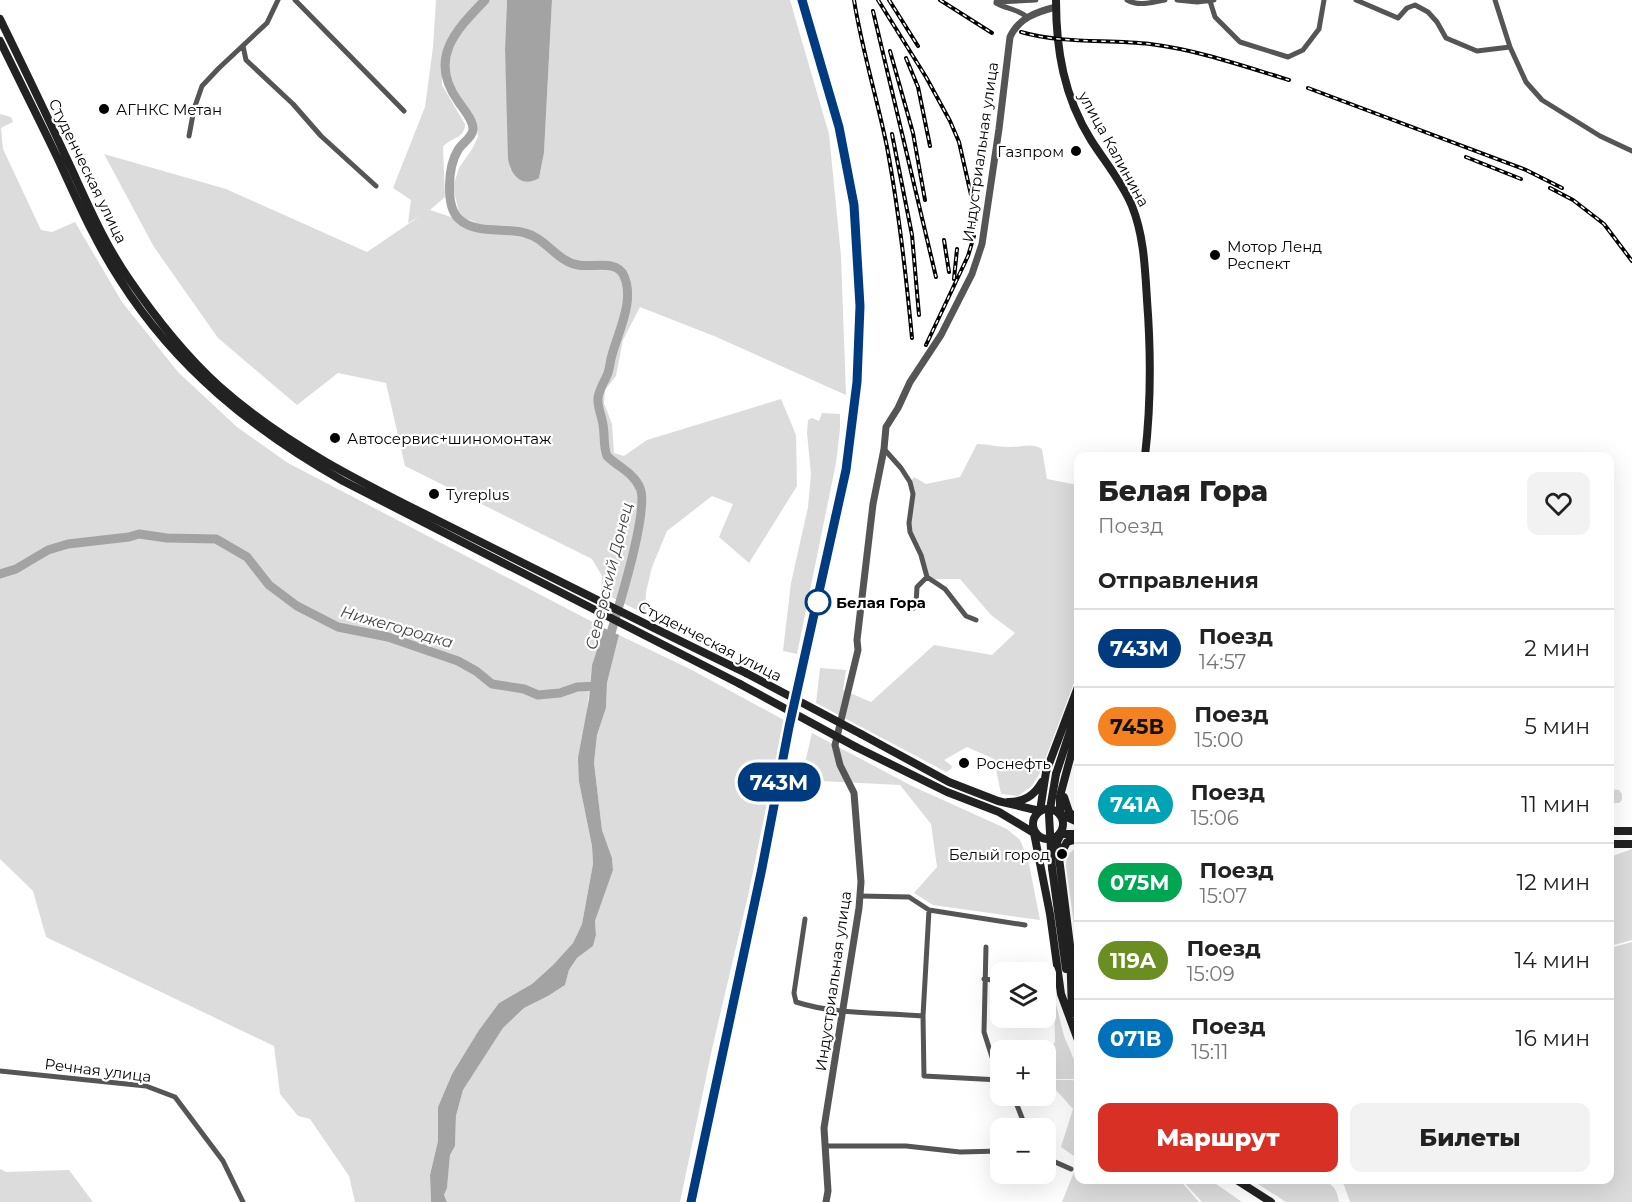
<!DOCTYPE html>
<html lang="ru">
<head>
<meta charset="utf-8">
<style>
	:root { --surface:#fff; --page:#f2f2f2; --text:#222; --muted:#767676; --line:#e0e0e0; --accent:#d93025 }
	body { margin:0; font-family:Montserrat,sans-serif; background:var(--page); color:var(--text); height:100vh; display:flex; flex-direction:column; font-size:22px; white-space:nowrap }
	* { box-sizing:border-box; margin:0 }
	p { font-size:20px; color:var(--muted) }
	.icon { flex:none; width:33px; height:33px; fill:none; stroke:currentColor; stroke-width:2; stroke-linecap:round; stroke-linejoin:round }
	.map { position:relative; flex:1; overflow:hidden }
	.drawer { position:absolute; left:1074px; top:452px; width:540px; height:732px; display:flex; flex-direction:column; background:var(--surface); border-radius:12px; box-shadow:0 6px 24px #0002 }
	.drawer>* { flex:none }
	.badge { padding:0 12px; border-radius:20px; font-size:21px; line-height:39px }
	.tools { position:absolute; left:990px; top:962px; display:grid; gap:12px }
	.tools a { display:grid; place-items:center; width:66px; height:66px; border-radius:12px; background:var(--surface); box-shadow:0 6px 24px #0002; font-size:30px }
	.map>.badge { position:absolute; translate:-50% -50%; box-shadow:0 0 0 3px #fff }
	h2 { padding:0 24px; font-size:22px; line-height:54px }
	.round { display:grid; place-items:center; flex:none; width:63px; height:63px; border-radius:12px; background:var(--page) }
	.headline { display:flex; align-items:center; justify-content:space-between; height:102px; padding:0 24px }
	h1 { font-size:28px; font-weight:800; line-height:45px }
	.cta { display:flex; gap:12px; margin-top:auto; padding:12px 24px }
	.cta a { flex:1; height:69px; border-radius:12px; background:var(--accent); color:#fff; font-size:24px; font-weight:800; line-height:69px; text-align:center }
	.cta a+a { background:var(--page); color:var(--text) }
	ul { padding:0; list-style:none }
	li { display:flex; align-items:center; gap:18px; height:78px; padding:0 24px; border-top:2px solid var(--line) }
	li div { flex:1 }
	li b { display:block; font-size:22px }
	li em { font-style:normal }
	li .badge { min-width:66px; font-weight:700; text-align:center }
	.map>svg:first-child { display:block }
	.green { fill:#dcdcdc; fill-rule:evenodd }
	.water { fill:#a3a3a3 }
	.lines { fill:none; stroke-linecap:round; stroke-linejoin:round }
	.river { stroke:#a3a3a3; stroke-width:9 }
	.minor { stroke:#555; stroke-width:5 }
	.tertiary { stroke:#555; stroke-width:7 }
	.secondary { stroke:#222; stroke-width:8 }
	.rail-casing { stroke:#000; stroke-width:4 }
	.rail { stroke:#fff; stroke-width:1.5; stroke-dasharray:4.5; stroke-linecap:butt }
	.secondary-bridge { stroke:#222; stroke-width:8 }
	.line-casing { stroke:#fff; stroke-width:14 }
	.line { stroke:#003b80; stroke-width:9 }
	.poi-dot { fill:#000; stroke:#fff; stroke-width:2 }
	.stop-dot { fill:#fff; stroke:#003b80; stroke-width:3 }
	.labels { text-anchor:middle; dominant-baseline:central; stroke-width:4.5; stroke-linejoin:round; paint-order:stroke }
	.poi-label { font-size:15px; fill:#000; stroke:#fff; text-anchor:start }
	.street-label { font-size:15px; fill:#000; stroke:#fff }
	.stop-label { font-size:15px; font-weight:bold; fill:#000; stroke:#fff; text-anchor:start }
	.water-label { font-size:16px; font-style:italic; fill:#444; stroke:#fff }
</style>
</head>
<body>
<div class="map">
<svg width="1632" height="1202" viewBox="0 0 1632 1202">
	<rect width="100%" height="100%" fill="#fff"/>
	<!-- green -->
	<path class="green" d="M436,0H507L505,49L510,169L539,178L544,153L552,0H790L829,134L841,256L846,395L714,336L640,307L623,340L616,376L605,390L604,403L612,424L614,453L624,456L647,440L781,399L796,435L797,486L749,563L719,537L733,504L712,496L667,531L652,567L646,592L645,614L601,592L602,576L592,559L405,466L386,383L338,373L297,405L218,338L154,247L104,154L226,189L367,252L420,216L408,223L411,200L393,188L425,107L433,47ZM442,57L451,83L476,121L478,137L472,149L459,168L453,187L459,213L463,218L476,222L460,220L430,210L445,197L443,147C451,137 465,139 465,124L442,85Z
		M0,114L11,117L13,122L1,128L3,149L41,230L52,232L75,222L122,302L178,372L237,427L288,463L604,628L592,665L579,782L592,846L593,864L582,924L573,943L553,965L532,984L499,1003L479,1030L452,1074L438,1107V1141L430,1175L431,1202H355L349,1176L310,1119L298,1116L280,1094L274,1046L46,937L33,891L0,859Z
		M822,413L840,414V429L836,463L797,654L783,651L791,583L808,507L811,474L807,433L808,420L812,418L819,421Z
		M977,444C988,444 997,447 1008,447C1020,448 1031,442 1042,449L1047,479L1078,485V502L1076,504L1078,503V672L1040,773L1032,786L1018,796L1001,794L994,759L967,747L944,760L952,766L951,769L946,772L816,703L820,668L846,670L843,690L871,702L934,645L992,655L1015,633L991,615L960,579H934L928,576L911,531V481L914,477L926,484L960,477Z
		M619,635L690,669L784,720L748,896L712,1049L680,1202H447L444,1195L447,1187L450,1155L455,1146L456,1116L463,1090L503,1028L524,1008L548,996L565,985L569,970L577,958L593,946L596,935L595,921L613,869L612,858L602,830L594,763L597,735L606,708L607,683Z
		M812,733L912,786L1007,829L1020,840L1028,859L1040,920L933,905L914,893L937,867L931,824L900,785L801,780Z
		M1610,789L1619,790L1622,794V800L1619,803H1610Z
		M1078,848V946H1077L1066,866C1066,856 1069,851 1078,848Z
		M1632,849V940L1610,946V857Z
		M1632,942V1202H1350L1344,1185L1339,1179H1610V948Z
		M1054,996L1064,1036L1078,1069V1083L1074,1079H1046V1052L1055,1042Z
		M1047,1080H1073L1078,1086V1159L1061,1147L1073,1109Z
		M1078,1162V1179H1179L1199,1202H1062Z
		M0,1169L6,1172L69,1170L93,1202H0Z
		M1181,1179H1209L1242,1202H1202Z
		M1250,1179H1321C1333,1184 1337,1189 1339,1202H1286Z"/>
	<!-- water -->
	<path class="water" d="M507,0H552L544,153L539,178C522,188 511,176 508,159L505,49Z
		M604,628L619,635L607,683L606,708L597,735L594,763L602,830L612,858L613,870L595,921L596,935L593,946L577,958L569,970L565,985L548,996L524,1008L503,1028L463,1090L456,1116L455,1146L450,1155L447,1188L444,1195L447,1202H431L430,1175L438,1141V1107L452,1074L479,1030L499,1003L532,984L553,965L573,943L582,924L593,864L592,846L579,782L578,758L589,699L592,665Z"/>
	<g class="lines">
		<!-- river -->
		<path class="river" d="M485,0C455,31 428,59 458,101C463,109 473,119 473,129C473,137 462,143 458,150C448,166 445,206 459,219C476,235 505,227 525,233C546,238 556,261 578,265C592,268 617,259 624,276C635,301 618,332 612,355C610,361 610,367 608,373C605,381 599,389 598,398C597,407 602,416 603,425C605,435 603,446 607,456C618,467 634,473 640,488C650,510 616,615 608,643
			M0,574L16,569L48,550L68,544L129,537L139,534L167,538L216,539L247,557L269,585L297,606L338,627L388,637L458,661L476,671L492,684L524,689L538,695L560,693L577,687L598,686"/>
		<!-- minor -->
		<path class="minor" d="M295,0L404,111
			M1127,0C1140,7 1152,2 1165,0
			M1177,0L1197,2L1214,0
			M1356,0L1398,18L1407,8L1415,5L1428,12L1437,22L1446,38L1477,51L1510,47
			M1495,0L1510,47L1526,82L1542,100L1600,136L1632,151
			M1210,1L1215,17L1240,42L1288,57L1303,50L1319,29L1324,0
			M996,2L1036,0
			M996,3C1006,9 1018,9 1027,17
			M243,46L246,60L293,104L321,136L376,186
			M189,136L194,109L202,86L219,68L267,23L278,0
			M884,449L901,468L910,482L913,494L909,523L910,532L921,555L927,577
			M914,608L916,604L917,587L927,577L945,589L966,616L976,620
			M860,896L909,897L929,910L1025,925
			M929,910L923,1016L924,1076L1000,1080
			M805,919L794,993L796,1002C836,1015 881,1012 923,1016
			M986,947L984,1032L992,1057L1000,1071
			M1042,972L1057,968
			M984,979L1000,981
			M0,1071L146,1086L175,1097L223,1161L243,1202
			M1013,1095L1026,1128
			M825,1146H906L960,1152L1000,1151
			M1046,1158L1071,1169"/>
		<!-- tertiary -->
		<path class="tertiary" d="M826,1202L828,1191L824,1128L859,908L861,882L854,793L840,765L835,745L858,650L857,640L873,504L884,449L886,427L898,408L910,382L941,335L972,274L982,244L999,129L1010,37C1019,18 1036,12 1056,7"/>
		<!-- secondary -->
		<path class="secondary" d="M1056,0C1056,50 1064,97 1091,140C1105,162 1122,182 1132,206C1144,236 1145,268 1147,300C1151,352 1151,405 1145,456
			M0,19C22,64 44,109 65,155C85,197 102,240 129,279C155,317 185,355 219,386C295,454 390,496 481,542C569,586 657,630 746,673
			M0,41C19,80 39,119 58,159C77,200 95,242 120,280C176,368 253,430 343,481L740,684
			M1078,729L1060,796V814L1078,822
			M861,734L949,782L998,801L1040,811L1046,772L1078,687
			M856,747L947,792L999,812L1034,833L1050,914L1061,994L1078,1040
			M1056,774L1078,707
			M1064,797L1069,812L1077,819
			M1008,802C1024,802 1034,796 1042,782
			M1033 824a15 15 0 1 1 30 0a15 15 0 1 1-30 0Z
			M1610,831H1632
			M1610,844H1632
			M1060,855L1067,842L1078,839
			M1052,868L1066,969
			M1072,1014L1070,945L1057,842L1061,834H1078
			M1235,1179L1271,1202"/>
		<!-- rail casing -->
		<g class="rail-casing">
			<path id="rail" d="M854,0C862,50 877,98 887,147C899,211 906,274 912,338
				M878,0L926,77L950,121L959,142L974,208V236L968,256L926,345
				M889,0L918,46
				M940,0L992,33
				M873,11L936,277
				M1021,32C1062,44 1107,39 1150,44C1198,50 1243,66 1289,80
				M890,51L913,133L925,200
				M906,58L918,87L930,146
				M1308,88L1526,170L1562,188
				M892,134L912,235L919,315
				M1466,157L1521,179
				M1550,188L1573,200L1604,224L1632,261
				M944,240L949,272
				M954,279L957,249
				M687,1202L758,868L786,727L842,470L851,407L857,307L855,258L850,206L835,128L798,0"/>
		</g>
		<!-- rail -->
		<use href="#rail" class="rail"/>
		<!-- secondary-bridge -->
		<path class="secondary-bridge" d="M746,673L861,734
			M740,684L856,747
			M1052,868L1049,815L1056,774"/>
	</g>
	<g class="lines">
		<!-- line casing -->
		<g class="line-casing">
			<path id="line" d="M691,1202L762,868L789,727L846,470L857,382L860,306L854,205L839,127L802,0"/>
		</g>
		<!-- line -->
		<use href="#line" class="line"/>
	</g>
	<!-- markers -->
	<g class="poi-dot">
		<circle cx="104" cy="109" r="6"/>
		<circle cx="1076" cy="151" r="6"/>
		<circle cx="1215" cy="255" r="6"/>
		<circle cx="335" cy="438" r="6"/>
		<circle cx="434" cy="494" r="6"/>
		<circle cx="964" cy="763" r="6"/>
		<circle cx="1062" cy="854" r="6"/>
	</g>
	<circle class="stop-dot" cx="818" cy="602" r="12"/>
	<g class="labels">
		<!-- poi labels -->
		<g class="poi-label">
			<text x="116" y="109">АГНКС Метан</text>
			<text x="1064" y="151" text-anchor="end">Газпром</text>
			<text x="1227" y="246">Мотор Ленд<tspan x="1227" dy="17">Респект</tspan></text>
			<text x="347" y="438">Автосервис+шиномонтаж</text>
			<text x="446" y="494">Tyreplus</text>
			<text x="976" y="763">Роснефть</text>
			<text x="1050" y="854" text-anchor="end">Белый город</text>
		</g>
		<!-- street labels -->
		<g class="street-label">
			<text transform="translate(1114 149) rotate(61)">улица Калинина</text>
			<text transform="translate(980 152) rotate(-82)">Индустриальная улица</text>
			<text transform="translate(88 171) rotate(64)">Студенческая улица</text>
			<text transform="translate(710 641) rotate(27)">Студенческая улица</text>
			<text transform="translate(833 981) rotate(-82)">Индустриальная улица</text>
			<text transform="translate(98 1070) rotate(7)">Речная улица</text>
		</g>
		<!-- stop labels -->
		<g class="stop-label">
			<text x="836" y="602">Белая Гора</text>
		</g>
		<!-- water labels -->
		<g class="water-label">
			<text transform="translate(609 576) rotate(-76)">Северский Донец</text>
			<text transform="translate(397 627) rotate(16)">Нижегородка</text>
		</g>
	</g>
</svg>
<div class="tools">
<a><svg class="icon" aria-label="layers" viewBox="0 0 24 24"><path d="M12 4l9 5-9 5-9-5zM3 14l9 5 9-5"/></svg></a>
<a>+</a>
<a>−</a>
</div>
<b class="badge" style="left:779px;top:782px;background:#003b80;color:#fff">743М</b>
<section class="drawer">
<div class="headline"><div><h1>Белая Гора</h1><p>Поезд</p></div><a class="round"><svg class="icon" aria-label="heart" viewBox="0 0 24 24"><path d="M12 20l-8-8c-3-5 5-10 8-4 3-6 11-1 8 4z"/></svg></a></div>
<h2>Отправления</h2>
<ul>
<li><span class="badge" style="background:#003b80;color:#fff">743М</span><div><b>Поезд</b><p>14:57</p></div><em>2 мин</em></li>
<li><span class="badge" style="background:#f58220;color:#111">745В</span><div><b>Поезд</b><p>15:00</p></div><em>5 мин</em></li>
<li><span class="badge" style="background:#00a3b4;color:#fff">741А</span><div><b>Поезд</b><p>15:06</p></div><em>11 мин</em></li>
<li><span class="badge" style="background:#00a651;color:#fff">075М</span><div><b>Поезд</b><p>15:07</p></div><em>12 мин</em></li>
<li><span class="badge" style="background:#6b8e23;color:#fff">119А</span><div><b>Поезд</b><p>15:09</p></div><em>14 мин</em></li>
<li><span class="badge" style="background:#0072bc;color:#fff">071В</span><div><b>Поезд</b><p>15:11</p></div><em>16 мин</em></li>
</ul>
<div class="cta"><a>Маршрут</a><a>Билеты</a></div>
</section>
</div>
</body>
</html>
